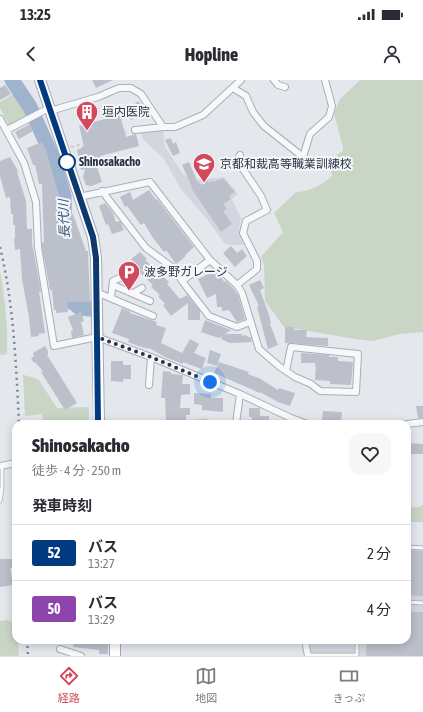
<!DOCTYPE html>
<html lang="ja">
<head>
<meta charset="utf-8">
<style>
	:root { --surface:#fff; --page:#f7f7f7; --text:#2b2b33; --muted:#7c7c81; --line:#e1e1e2; --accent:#d1495b }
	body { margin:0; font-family:"Asap Condensed","Noto Sans JP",sans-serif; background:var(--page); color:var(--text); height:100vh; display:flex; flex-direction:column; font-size:15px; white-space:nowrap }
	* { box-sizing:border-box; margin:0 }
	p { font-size:13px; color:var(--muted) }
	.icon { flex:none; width:22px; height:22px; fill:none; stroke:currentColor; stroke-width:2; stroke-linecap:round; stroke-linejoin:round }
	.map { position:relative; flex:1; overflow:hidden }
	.sheet { position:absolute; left:12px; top:340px; width:399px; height:224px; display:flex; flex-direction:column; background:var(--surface); border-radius:12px; box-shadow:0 2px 10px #0003 }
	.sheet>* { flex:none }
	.badge { padding:0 8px; border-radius:3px; font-size:14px; line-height:26px }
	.you { position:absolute; width:20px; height:20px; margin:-10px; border:3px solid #fff; border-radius:50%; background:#1a73e8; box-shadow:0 0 0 6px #1a73e833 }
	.map>.badge { position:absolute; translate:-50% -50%; box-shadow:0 0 0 2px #fff }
	h2 { padding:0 20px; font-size:15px; line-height:36px }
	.round { display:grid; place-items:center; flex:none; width:42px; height:42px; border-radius:12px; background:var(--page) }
	.summary { display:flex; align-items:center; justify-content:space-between; height:68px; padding:0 20px }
	h1 { font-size:19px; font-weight:800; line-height:30px }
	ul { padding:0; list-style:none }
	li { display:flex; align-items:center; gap:12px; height:56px; padding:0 20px; border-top:1px solid var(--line) }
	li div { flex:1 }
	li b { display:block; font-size:15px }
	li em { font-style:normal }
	li .badge { min-width:44px; font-weight:700; text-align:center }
	.status { display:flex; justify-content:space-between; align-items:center; height:28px; padding:0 20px; background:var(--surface); direction:ltr }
	.status svg { height:11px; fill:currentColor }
	header { display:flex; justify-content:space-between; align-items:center; height:52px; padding:0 20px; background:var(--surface); font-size:18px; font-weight:800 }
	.menu { display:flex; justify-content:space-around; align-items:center; height:56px; border-top:1px solid var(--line); background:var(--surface); font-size:11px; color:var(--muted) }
	.menu a { display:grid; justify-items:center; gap:2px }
	.menu .current { color:var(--accent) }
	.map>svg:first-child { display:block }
	.built { fill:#d2d6de }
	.green { fill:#c9d6c5 }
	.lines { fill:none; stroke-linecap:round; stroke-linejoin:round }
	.river { stroke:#9fb4cc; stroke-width:15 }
	.building { fill:#bbc0ca }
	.lane-casing { stroke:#a9aeb7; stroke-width:4.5 }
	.street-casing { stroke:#a9aeb7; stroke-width:8 }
	.primary-casing { stroke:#a3abb8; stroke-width:12 }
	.path { stroke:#c2c5cb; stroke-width:1.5; stroke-dasharray:3 3; stroke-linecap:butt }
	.lane { stroke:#f7f8fa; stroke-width:3 }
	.street { stroke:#f7f8fa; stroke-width:6 }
	.primary { stroke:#fff; stroke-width:10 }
	.rail { stroke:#7d8696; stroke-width:2.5; stroke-dasharray:2 4; stroke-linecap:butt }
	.line-casing { stroke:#fff; stroke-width:9 }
	.line { stroke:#003b80; stroke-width:6 }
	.walk { stroke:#2b3445; stroke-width:4; stroke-dasharray:0 7.2 }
	.stop-dot { fill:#fff; stroke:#003b80; stroke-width:2 }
	.labels { text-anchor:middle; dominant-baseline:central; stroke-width:4; stroke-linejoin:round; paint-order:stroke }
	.poi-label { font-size:12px; fill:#2b3445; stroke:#f4f6f9; text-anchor:start }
	.stop-label { font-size:12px; font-weight:bold; fill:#2b3445; stroke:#f4f6f9; text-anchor:start }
	.water-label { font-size:13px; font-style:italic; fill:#34527a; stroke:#f4f6f9 }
</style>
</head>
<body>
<div class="status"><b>13:25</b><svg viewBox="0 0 49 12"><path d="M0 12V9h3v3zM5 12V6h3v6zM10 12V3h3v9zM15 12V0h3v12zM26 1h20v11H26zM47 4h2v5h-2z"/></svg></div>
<header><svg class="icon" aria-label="back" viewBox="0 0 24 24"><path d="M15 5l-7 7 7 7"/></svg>Hopline<svg class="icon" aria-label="person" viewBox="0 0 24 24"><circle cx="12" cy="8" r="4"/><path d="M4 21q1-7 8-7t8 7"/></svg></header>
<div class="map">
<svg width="423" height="576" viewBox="0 0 423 576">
	<rect width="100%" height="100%" fill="#e4e7ec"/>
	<!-- built -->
	<path class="built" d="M163,50L165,67L183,94L189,98L195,100L224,97L238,114L232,119L241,138L239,151L245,162L244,165H233L225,164L210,143L181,109L164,79L143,59L141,54L140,52Z
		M407,464L423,465V576H312L310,560H407Z"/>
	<!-- green -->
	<path class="green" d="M360,0H423V252L399,254L373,261L362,260L284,247L265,221L264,185L261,177L283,152L274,133L296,112C308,112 323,105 332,96L331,90L328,87L327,81L343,71V68L334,33L340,19Z
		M13,14L27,35L9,46L0,28V22Z
		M0,191C5,218 8,246 7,274L0,275Z
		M23,295L32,297L39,300L57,328L89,327V344H44L42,334L25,336Z
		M207,338L209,344H171L172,343Z
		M423,425V442H407V428L419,427Z
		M7,540L16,543V560H18L19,576H0V541Z"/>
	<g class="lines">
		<!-- river -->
		<path class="river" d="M12,0L30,27L52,76L64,116L65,158
			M67,203L72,222L80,228L90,229"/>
	</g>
	<!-- building -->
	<path class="building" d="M92,0H113L96,8Z
		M5,5L11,14L0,20V8Z
		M138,21L146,31L140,35L139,34L131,40L125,33Z
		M120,35L126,57L136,54L139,66L100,76L101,82L96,84L102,102L91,106L86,105L83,97L85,89L81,90L77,70L82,68L81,67L84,66L79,46Z
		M30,44L33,51L19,59L15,52Z
		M171,58L173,64L176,62L180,73L173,76L165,60Z
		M42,62L47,73L59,116V139L73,134L86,171H88L90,222H67L68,232L56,233V230H54L52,210H50L42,167V163L44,162L42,104H39L35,85H33L27,68Z
		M10,77L18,91L17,92L26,121L27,149H32V163L41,211L39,212L45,253L38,254L39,256L31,257L29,237L22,199L20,169L15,170L14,158H15V145H13V134H11L10,117L6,118L0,96V81Z
		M189,82L198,103H199L201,105L208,100L209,103L213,100L214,102L219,99L220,100L223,98L235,112L229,116L231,119L223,124L227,129L223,131L232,144L221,152L191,108L192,107L182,85Z
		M149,110L156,120L157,119L194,167L185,175L186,176L176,184L166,170L164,172L153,158L144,143L141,145L127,126L125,127L120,117L130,112L133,120Z
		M105,123L113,133L116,142L120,141L121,143L124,150L112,154L108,144L106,145L99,126Z
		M231,166L237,173L242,169L247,176L235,187L223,173Z
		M140,172L147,179L145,180L169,202L167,204L180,219L187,215L200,231V240H188V223L171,236L163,225L165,224L158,216L160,215L151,207L153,205L137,190L139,188L131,179Z
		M215,191L221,196L224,202L226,201L233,208L238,215L245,239L237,242L229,230L222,231V227H217L216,214L207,218L198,199Z
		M260,200L264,208L260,210L269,235L271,243L270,244L278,265L268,269L257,227L259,226L249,205Z
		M122,228L131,232L130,233L157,242L156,245L166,248L161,263L182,273L190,259L199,264L194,273L206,278L202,289L183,282V284L165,277L151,269L141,267L128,262L129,259L112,253Z
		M81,232L84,241L81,242L84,255L72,258L71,251L73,250L68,237Z
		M205,240L231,250L225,254H242V256L245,255L251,258L252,262L230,263L221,259L222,256L219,258L201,252Z
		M285,247H294V250H307L306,257L328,258V266L285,263Z
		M45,266L48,271V274L47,275L77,323L65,330L41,292L43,291L35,282L34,283L31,278L34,276L33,273Z
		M210,270L221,274L217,286L207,283Z
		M301,273L329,275V277H338V281L353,282L351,305L330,304V301L315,300L316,286H315V283H301Z
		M111,281H123V285H131V299H123V302L111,301Z
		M219,282L249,292L248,294L259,298L278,310L279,308L295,313L290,326L278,322L260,312V313L214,293Z
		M163,291L171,292V294L183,295L182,304H190V314L181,315L180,328H190V335H186V343H166L165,318H161Z
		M194,313L211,314V318H223V332L202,330V325L194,324Z
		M416,326H423V338H418Z
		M249,328H260V336H269V344H252V337H249Z
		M323,331L342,332L341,342L322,341Z
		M407,363L423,364V374H407Z
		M407,470L423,471V516L407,515Z
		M0,479H13L14,488H10L13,505L0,507Z
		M407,532H423V576H366L367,560H407Z
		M74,560H108V574H99V570L73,567Z"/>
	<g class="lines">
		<!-- lane casing -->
		<g class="lane-casing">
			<path id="lane" d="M0,409H2V386
				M0,421L2,409
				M407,467L423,468
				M407,522L423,523
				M308,575H357V560"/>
		</g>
		<!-- street casing -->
		<g class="street-casing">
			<path id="street" d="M274,0L278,5L285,7
				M233,8L246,16L253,32L264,46L303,77L310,54L329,37L332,26L325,0
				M50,31L98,17L119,8H131L141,14L163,47H175L203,35L241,0
				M0,39L24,83L36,122L38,167L54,266L97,257L151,277L240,314L291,338L307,344
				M7,50L49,28
				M135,50L163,47
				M102,111L146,168L176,190L182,201L209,236L237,247L250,242
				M79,117L150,102L210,180L237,205L242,213L259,269L280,287L295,297L311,304L320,311L356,312L358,274L291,267L286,291
				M182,201L210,180
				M113,205L150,221
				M237,205L257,189V181L243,153L246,141L267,130L261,116L237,80L240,75
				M96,212L153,236
				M133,213L142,208
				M111,218L113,201L130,193
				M149,305L151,277
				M236,344L240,314
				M407,344L423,342
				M0,386L16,383
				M305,560L308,576
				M60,569L81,576"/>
		</g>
		<!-- primary casing -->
		<g class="primary-casing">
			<path id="primary" d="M40,0L93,157L96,178L99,344
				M115,576V560"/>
		</g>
		<!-- path -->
		<path class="path" d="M71,67L128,52"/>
		<!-- lane -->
		<use href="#lane" class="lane"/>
		<!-- street -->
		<use href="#street" class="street"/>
		<!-- primary -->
		<use href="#primary" class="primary"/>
		<!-- rail -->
		<path class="rail" d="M0,167C14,225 16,285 19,344
			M27,560L28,576"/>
	</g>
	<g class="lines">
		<!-- line casing -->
		<g class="line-casing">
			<path id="line" d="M40,0L93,157L96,178L98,344"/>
		</g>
		<!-- line -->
		<use href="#line" class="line"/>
		<!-- walk -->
		<path class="walk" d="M67,82V81L93,157L96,178L97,257L151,277L210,302"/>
	</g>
	<!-- icons -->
	<defs>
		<g id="building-pin" transform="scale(1.15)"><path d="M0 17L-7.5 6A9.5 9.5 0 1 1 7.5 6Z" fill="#d1495b" stroke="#f4f6f9"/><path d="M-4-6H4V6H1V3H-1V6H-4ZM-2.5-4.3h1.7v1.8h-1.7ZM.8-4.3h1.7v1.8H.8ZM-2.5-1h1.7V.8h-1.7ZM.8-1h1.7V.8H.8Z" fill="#fff"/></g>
		<g id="school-pin" transform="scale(1.15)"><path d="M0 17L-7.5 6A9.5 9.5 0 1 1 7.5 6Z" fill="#d1495b" stroke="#f4f6f9"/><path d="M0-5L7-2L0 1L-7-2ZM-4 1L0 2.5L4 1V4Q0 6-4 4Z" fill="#fff"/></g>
		<g id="parking-pin" transform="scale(1.15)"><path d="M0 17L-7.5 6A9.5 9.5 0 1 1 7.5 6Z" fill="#d1495b" stroke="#f4f6f9"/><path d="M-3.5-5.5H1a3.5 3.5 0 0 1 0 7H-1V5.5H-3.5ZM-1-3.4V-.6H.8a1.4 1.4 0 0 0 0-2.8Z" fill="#fff"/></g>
	</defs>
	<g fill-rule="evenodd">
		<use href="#building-pin" x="87" y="32"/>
		<use href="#school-pin" x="204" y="84"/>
		<use href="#parking-pin" x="129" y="192"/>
	</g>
	<!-- markers -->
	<circle class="stop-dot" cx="67" cy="82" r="8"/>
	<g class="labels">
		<!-- poi labels -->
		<g class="poi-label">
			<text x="102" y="32">垣内医院</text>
			<text x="220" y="84">京都和裁高等職業訓練校</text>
			<text x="144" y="192">波多野ガレージ</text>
		</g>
		<!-- stop labels -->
		<g class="stop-label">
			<text x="79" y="82">Shinosakacho</text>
		</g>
		<!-- water labels -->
		<g class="water-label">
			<text transform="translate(64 139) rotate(-92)">長代川</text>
		</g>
	</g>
</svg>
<div class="you" style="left:210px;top:302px"></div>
<section class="sheet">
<div class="summary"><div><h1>Shinosakacho</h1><p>徒歩 · 4 分 · 250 m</p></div><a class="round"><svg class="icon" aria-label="heart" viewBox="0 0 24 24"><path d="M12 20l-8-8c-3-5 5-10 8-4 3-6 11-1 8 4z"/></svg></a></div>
<h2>発車時刻</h2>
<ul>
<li><span class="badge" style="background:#003b80;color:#fff">52</span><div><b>バス</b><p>13:27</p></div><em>2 分</em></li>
<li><span class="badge" style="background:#8e44ad;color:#fff">50</span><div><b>バス</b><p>13:29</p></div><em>4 分</em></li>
</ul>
</section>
</div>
<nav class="menu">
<a class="current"><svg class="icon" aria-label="directions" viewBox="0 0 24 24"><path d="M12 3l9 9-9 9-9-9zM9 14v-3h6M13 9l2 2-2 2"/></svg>経路</a>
<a><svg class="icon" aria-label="map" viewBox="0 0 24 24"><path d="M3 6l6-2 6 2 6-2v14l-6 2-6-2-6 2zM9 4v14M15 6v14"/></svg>地図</a>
<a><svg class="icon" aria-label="tickets" viewBox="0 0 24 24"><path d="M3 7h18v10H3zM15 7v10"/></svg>きっぷ</a>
</nav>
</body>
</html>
